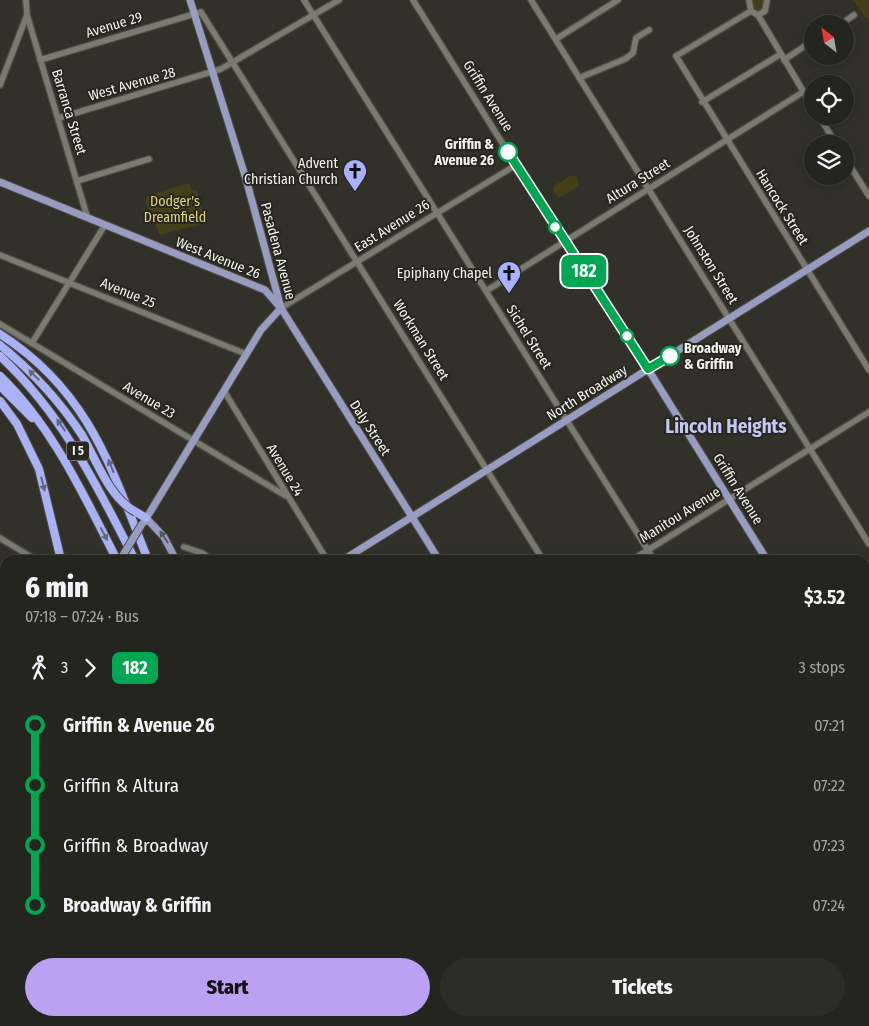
<!DOCTYPE html>
<html lang="en">
<head>
<meta charset="utf-8">
<style>
	:root { --surface:#25251f; --page:#2d2d28; --text:#f1f3f6; --muted:#a3a5a4; --line:#42423d; --accent:#bca0f2 }
	body { margin:0; font-family:"Fira Sans Condensed",sans-serif; background:var(--page); color:var(--text); height:100vh; display:flex; flex-direction:column; font-size:19px; white-space:nowrap }
	* { box-sizing:border-box; margin:0 }
	p { font-size:16px; color:var(--muted) }
	.icon { flex:none; width:28px; height:28px; fill:none; stroke:currentColor; stroke-width:2; stroke-linecap:round; stroke-linejoin:round }
	.map { position:relative; flex:1; overflow:hidden }
	.drawer { position:absolute; left:0px; top:555px; width:870px; height:471px; display:flex; flex-direction:column; background:var(--surface); border-radius:15px 15px 0 0; box-shadow:0 2px 8px #0003,0 0 0 1px var(--line) }
	.drawer>* { flex:none }
	.badge { padding:0 10px; border-radius:8px; font-size:18px; line-height:32px }
	.needle { width:32px; rotate:329deg }
	.buttons { position:absolute; left:804px; top:15px; display:grid; gap:10px }
	.buttons a { display:grid; place-items:center; width:50px; height:50px; border-radius:50%; background:var(--surface); box-shadow:0 2px 8px #0003,0 0 0 1px var(--line); font-size:25px }
	.map>.badge { position:absolute; translate:-50% -50%; box-shadow:0 0 0 2px #fff }
	.legs { display:flex; align-items:center; gap:8px; height:55px; padding:0 25px; font-size:16px }
	.legs p { margin-inline-start:auto }
	.summary { display:flex; align-items:center; justify-content:space-between; height:85px; padding:0 25px }
	h1 { font-size:28px; font-weight:800; line-height:38px }
	.cta { display:flex; gap:10px; margin-top:auto; padding:10px 25px }
	.cta a { flex:1; height:58px; border-radius:30px; background:var(--accent); color:#111; font-size:20px; font-weight:800; line-height:58px; text-align:center }
	.cta a+a { background:var(--page); color:var(--text) }
	ul { padding:0 25px; list-style:none }
	li { display:flex; align-items:center; gap:18px; height:60px; font-size:19px }
	li i { display:grid; place-items:center; width:8px; height:100%; margin:0 6px; background:currentColor }
	li i::after { content:''; width:12px; height:12px; margin:-6px; border:4px solid; border-radius:50%; background:var(--surface) }
	li p { margin-inline-start:auto }
	li:first-child i { background:linear-gradient(#0000 50%,currentColor 0) }
	li:last-child i { background:linear-gradient(currentColor 50%,#0000 0) }
	.map>svg:first-child { display:block }
	.green { fill:#443f18 }
	.lines { fill:none; stroke-linecap:round; stroke-linejoin:round }
	.minor-casing { stroke:#4d4d46; stroke-width:8 }
	.major-casing { stroke:#4d4d46; stroke-width:9 }
	.highway-casing { stroke:#4d4d46; stroke-width:10 }
	.minor { stroke:#7b7a71; stroke-width:5.5 }
	.major { stroke:#979cc0; stroke-width:7 }
	.highway { stroke:#a9b2f4; stroke-width:8 }
	.rail { stroke:#a5a49e; stroke-width:1; stroke-dasharray:8 4; stroke-linecap:butt }
	.major-bridge-casing { stroke:#4d4d46; stroke-width:9; stroke-linecap:butt }
	.highway-bridge-casing { stroke:#4d4d46; stroke-width:10; stroke-linecap:butt }
	.major-bridge { stroke:#979cc0; stroke-width:7 }
	.highway-bridge { stroke:#a9b2f4; stroke-width:8 }
	.oneway { fill:#62667f }
	.oneway2 { fill:#54565f }
	.line-1-casing { stroke:#fff; stroke-width:11 }
	.line-1 { stroke:#00a651; stroke-width:8 }
	.stop-1-dot { fill:#fff; stroke:#00a651; stroke-width:2.5 }
	.labels { text-anchor:middle; dominant-baseline:central; stroke-width:4; stroke-linejoin:round; paint-order:stroke }
	.shield { fill:#27271f; stroke:#b6b5af; stroke-width:1 }
	.shield-label { font-size:12px; font-weight:bold; fill:#f3f2ed }
	.street-label { font-size:14px; fill:#f3f2ed; stroke:#27271f }
	.stop-label { font-size:14px; font-weight:bold; fill:#f3f2ed; stroke:#27271f; text-anchor:end }
	.poi-label { font-size:14px; fill:#f3f2ed; stroke:#27271f; text-anchor:end }
	.park-label { font-size:14px; fill:#e1d67a; stroke:#27271f }
	.district-label { font-size:19px; font-weight:bold; fill:#c3c9f4; stroke:#27271f }
</style>
</head>
<body>
<div class="map">
<svg width="869" height="1026" viewBox="0 0 869 1026">
	<rect width="100%" height="100%" fill="#313129"/>
	<!-- green -->
	<path class="green" d="M751,0H765L764,6L760,10H755L752,7Z
		M853,0H869V18L867,19Z
		M571,175L577,177L579,186L562,197H558L553,190L554,186Z
		M189,183L192,191L197,190L206,223L160,235L145,200L147,196Z
		M5,941V1004L0,998V943Z
		M32,1021H171L179,1026H29Z"/>
	<g class="lines">
		<!-- minor casing -->
		<g class="minor-casing">
			<path id="minor" d="M26,0L27,15L87,216
				M304,0L654,560
				M413,0L564,242L648,369
				M531,0L869,544
				M749,0L751,11L758,15L812,106
				M751,11L676,56L869,370
				M758,15L765,11L767,0
				M841,24L854,15
				M556,39L618,0
				M40,60L201,12L543,560
				M784,60L812,41
				M579,78L625,59L633,53L636,38L649,30
				M0,85L27,15
				M702,102L781,54
				M819,116L836,144
				M59,118L221,69L339,0
				M845,158L869,196
				M77,181L149,159
				M0,255L246,354
				M486,291L803,92
				M281,308L516,165
				M0,324L286,496
				M32,343L105,225
				M224,391L327,560
				M0,538L36,560
				M184,547L202,553L213,560
				M632,560L869,412
				M865,589L869,587
				M865,851L869,849
				M0,862L5,865
				M865,901L869,908
				M260,1021L268,1026
				M503,1021L506,1026
				M610,1021L613,1026
				M236,1026L239,1021
				M403,1026L406,1021
				M582,1026L590,1021"/>
		</g>
		<!-- major casing -->
		<g class="major-casing">
			<path id="major" d="M190,0L246,179L281,308L439,560
				M0,182L265,290L279,306
				M648,369L767,560
				M146,518L164,537L176,560
				M144,522L261,330L281,308
				M343,560L869,231
				M0,647L5,650
				M865,718L869,724
				M0,757L5,748
				M0,932L5,931
				M865,1008L869,1005
				M726,1021L729,1026
				M17,1026L20,1021
				M836,1026L843,1021"/>
		</g>
		<!-- highway casing -->
		<g class="highway-casing">
			<path id="highway" d="M0,334C89,391 111,467 148,560
				M0,345C32,371 59,400 82,435
				M0,356C63,415 96,484 135,560
				M0,376C53,427 84,496 117,560
				M0,386L32,418
				M0,401L17,424L39,469L61,560
				M136,512L146,518
				M616,1021L618,1026
				M644,1021L647,1026
				M663,1021L666,1026
				M672,1021L674,1026"/>
		</g>
		<!-- minor -->
		<use href="#minor" class="minor"/>
		<!-- major -->
		<use href="#major" class="major"/>
		<!-- highway -->
		<use href="#highway" class="highway"/>
		<!-- rail -->
		<path class="rail" d="M0,1015L5,1021"/>
		<!-- major-bridge casing -->
		<g class="major-bridge-casing">
			<path id="major-bridge" d="M123,555L142,524"/>
		</g>
		<!-- highway-bridge casing -->
		<g class="highway-bridge-casing">
			<path id="highway-bridge" d="M82,435C97,461 109,498 136,512"/>
		</g>
		<!-- major-bridge -->
		<use href="#major-bridge" class="major-bridge"/>
		<!-- highway-bridge -->
		<use href="#highway-bridge" class="highway-bridge"/>
	</g>
	<!-- one-way arrows -->
	<defs><path id="oneway-solid" d="M-6-.8H1V-3.2L6.5 0L1 3.2V.8H-6Z" transform="scale(1.25)"/></defs>
	<g class="oneway">
		<use href="#oneway-solid" transform="translate(34 375) rotate(-136)"/>
		<use href="#oneway-solid" transform="translate(61 425) rotate(-125)"/>
		<use href="#oneway-solid" transform="translate(111 466) rotate(-112)"/>
		<use href="#oneway-solid" transform="translate(43 484) rotate(76)"/>
		<use href="#oneway-solid" transform="translate(104 534) rotate(62)"/>
	</g>
	<use class="oneway2" href="#oneway-solid" transform="translate(164 537) rotate(-124)"/>
	<g class="lines">
		<!-- line-1 casing -->
		<g class="line-1-casing">
			<path id="line-1" d="M508,152L648,369L670,356"/>
		</g>
		<!-- line-1 -->
		<use href="#line-1" class="line-1"/>
	</g>
	<!-- icons -->
	<defs>
		<g id="church-pin" transform="scale(1.25)"><path d="M0 17L-7.5 6A9.5 9.5 0 1 1 7.5 6Z" fill="#a7b1fc" stroke="#27271f"/><path d="M-1.2-6h2.4v3.5h3.3v2.4h-3.3V6h-2.4V-.1h-3.3v-2.4h3.3Z" fill="#111"/></g>
	</defs>
	<g fill-rule="evenodd">
		<use href="#church-pin" x="355" y="171"/>
		<use href="#church-pin" x="509" y="273"/>
	</g>
	<!-- markers -->
	<g class="stop-1-dot">
		<circle cx="508" cy="152" r="9"/>
		<circle cx="555" cy="227" r="6"/>
		<circle cx="627" cy="336" r="6"/>
		<circle cx="670" cy="356" r="9"/>
	</g>
	<g class="labels">
		<!-- shield labels -->
		<rect class="shield" x="67" y="441.5" width="22" height="19" rx="4"/>
		<g class="shield-label">
			<text x="78" y="451">I 5</text>
		</g>
		<!-- street labels -->
		<g class="street-label">
			<text transform="translate(114 25) rotate(-17)">Avenue 29</text>
			<text transform="translate(132 84) rotate(-16)">West Avenue 28</text>
			<text transform="translate(488 96) rotate(58)">Griffin Avenue</text>
			<text transform="translate(69 112) rotate(73)">Barranca Street</text>
			<text transform="translate(638 181) rotate(-32)">Altura Street</text>
			<text transform="translate(782 207) rotate(58)">Hancock Street</text>
			<text transform="translate(392 226) rotate(-32)">East Avenue 26</text>
			<text transform="translate(278 251) rotate(75)">Pasadena Avenue</text>
			<text transform="translate(218 258) rotate(22)">West Avenue 26</text>
			<text transform="translate(711 265) rotate(58)">Johnston Street</text>
			<text transform="translate(128 293) rotate(22)">Avenue 25</text>
			<text transform="translate(529 337) rotate(58)">Sichel Street</text>
			<text transform="translate(421 340) rotate(58)">Workman Street</text>
			<text transform="translate(587 393) rotate(-32)">North Broadway</text>
			<text transform="translate(149 400) rotate(31)">Avenue 23</text>
			<text transform="translate(370 428) rotate(57)">Daly Street</text>
			<text transform="translate(285 470) rotate(59)">Avenue 24</text>
			<text transform="translate(738 489) rotate(58)">Griffin Avenue</text>
			<text transform="translate(680 515) rotate(-32)">Manitou Avenue</text>
		</g>
		<!-- stop labels -->
		<g class="stop-label">
			<text x="494" y="144">Griffin &amp;<tspan x="494" dy="16">Avenue 26</tspan></text>
			<text x="684" y="348" text-anchor="start">Broadway<tspan x="684" dy="16">&amp; Griffin</tspan></text>
		</g>
		<!-- poi labels -->
		<g class="poi-label">
			<text x="338" y="163">Advent<tspan x="338" dy="16">Christian Church</tspan></text>
			<text x="492" y="273">Epiphany Chapel</text>
		</g>
		<!-- park labels -->
		<g class="park-label">
			<text x="175" y="201">Dodger's<tspan x="175" dy="16">Dreamfield</tspan></text>
		</g>
		<!-- district labels -->
		<g class="district-label">
			<text x="726" y="426">Lincoln Heights</text>
		</g>
	</g>
</svg>
<div class="buttons">
<a><svg class="needle" viewBox="-14 -14 28 28"><path d="M0-13l5 13h-10z" fill="#e53935"/><path d="M0 13l5-13h-10z" fill="#a3a5a4"/></svg></a>
<a><svg class="icon" aria-label="locate" viewBox="0 0 24 24"><circle cx="12" cy="12" r="6"/><path d="M12 2v4M12 18v4M2 12h4M18 12h4"/></svg></a>
<a><svg class="icon" aria-label="layers" viewBox="0 0 24 24"><path d="M12 4l9 5-9 5-9-5zM3 14l9 5 9-5"/></svg></a>
</div>
<b class="badge" style="left:584px;top:271px;background:#00a651;color:#fff">182</b>
<section class="drawer">
<div class="summary"><div><h1>6 min</h1><p>07:18 – 07:24 · Bus</p></div><b>$3.52</b></div>
<div class="legs"><svg class="icon" aria-label="walk" viewBox="0 0 24 24"><circle cx="13" cy="4" r="2"/><path d="M13 8l-2 6 4 7M11 14l-3 7M7 12l3-4h3l4 4"/></svg>3<svg class="icon" aria-label="forward" viewBox="0 0 24 24"><path d="M9 5l7 7-7 7"/></svg><b class="badge" style="background:#00a651;color:#fff">182</b><p>3 stops</p></div>
<ul>
<li><i style="color:#00a651"></i><b>Griffin &amp; Avenue 26</b><p>07:21</p></li>
<li><i style="color:#00a651"></i><span>Griffin &amp; Altura</span><p>07:22</p></li>
<li><i style="color:#00a651"></i><span>Griffin &amp; Broadway</span><p>07:23</p></li>
<li><i style="color:#00a651"></i><b>Broadway &amp; Griffin</b><p>07:24</p></li>
</ul>
<div class="cta"><a>Start</a><a>Tickets</a></div>
</section>
</div>
</body>
</html>
